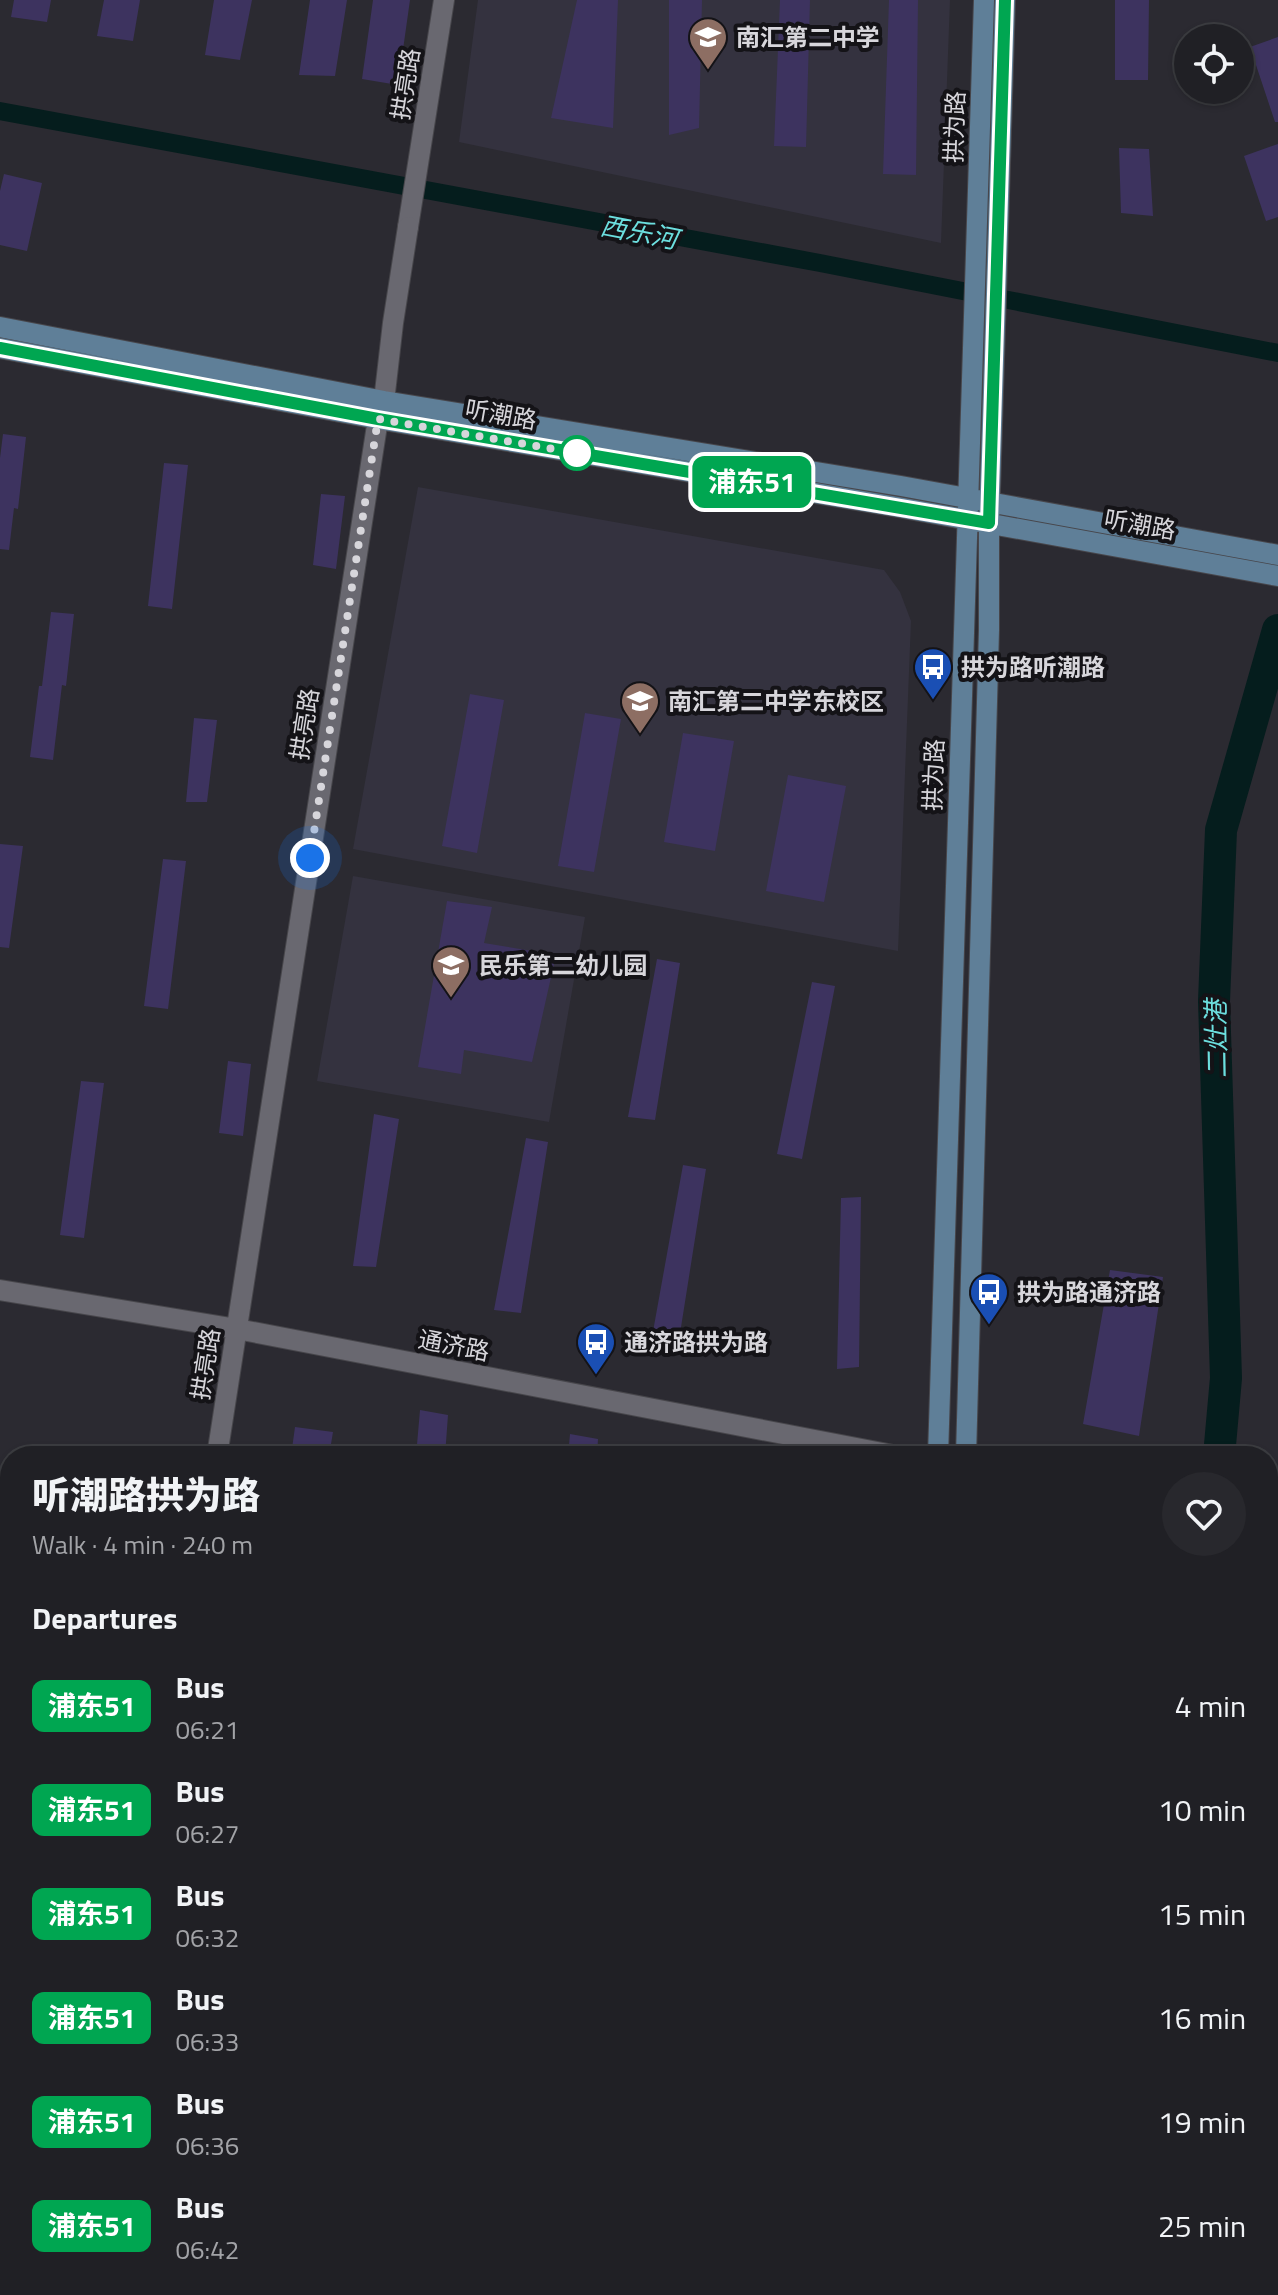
<!DOCTYPE html>
<html lang="en">
<head>
<meta charset="utf-8">
<style>
	:root { --surface:#202025; --page:#28282d; --text:#f1f3f6; --muted:#a2a3a7; --line:#3d3e42 }
	body { margin:0; font-family:"Titillium Web","Noto Sans SC",sans-serif; background:var(--page); color:var(--text); height:100vh; display:flex; flex-direction:column; font-size:30px; white-space:nowrap }
	* { box-sizing:border-box; margin:0 }
	p { font-size:26px; color:var(--muted) }
	.icon { flex:none; width:44px; height:44px; fill:none; stroke:currentColor; stroke-width:2; stroke-linecap:round; stroke-linejoin:round }
	.map { position:relative; flex:1; overflow:hidden }
	.panel { position:absolute; left:0px; top:1446px; width:1278px; height:850px; display:flex; flex-direction:column; background:var(--surface); border-radius:32px 32px 0 0; box-shadow:0 2px 6px #0004,0 0 0 2px var(--line) }
	.panel>* { flex:none }
	.badge { padding:0 16px; border-radius:12px; font-size:28px; line-height:52px }
	.tools { position:absolute; left:1174px; top:24px; display:grid; gap:16px }
	.tools a { display:grid; place-items:center; width:80px; height:80px; border-radius:50%; background:var(--surface); box-shadow:0 2px 6px #0004,0 0 0 2px var(--line); font-size:40px }
	.you { position:absolute; width:40px; height:40px; margin:-20px; border:6px solid #fff; border-radius:50%; background:#1a73e8; box-shadow:0 0 0 12px #1a73e833 }
	.map>.badge { position:absolute; translate:-50% -50%; box-shadow:0 0 0 4px #fff }
	h2 { padding:0 32px; font-size:30px; line-height:72px }
	.round { display:grid; place-items:center; flex:none; width:84px; height:84px; border-radius:42px; background:var(--page) }
	.headline { display:flex; align-items:center; justify-content:space-between; height:136px; padding:0 32px }
	h1 { font-size:38px; font-weight:800; line-height:60px }
	ul { padding:0; list-style:none }
	li { display:flex; align-items:center; gap:24px; height:104px; padding:0 32px }
	li div { flex:1 }
	li b { display:block; font-size:30px }
	li em { font-style:normal }
	li .badge { min-width:88px; font-weight:700; text-align:center }
	.map>svg:first-child { display:block }
	.built { fill:#34323f }
	.lines { fill:none; stroke-linecap:round; stroke-linejoin:round }
	.canal { stroke:#051d1d; stroke-width:18 }
	.river { stroke:#051d1d; stroke-width:32 }
	.building { fill:#3d335f }
	.minor-casing { stroke:#47464b; stroke-width:22 }
	.tertiary-casing { stroke:#47464b; stroke-width:22 }
	.secondary-casing { stroke:#47464b; stroke-width:22 }
	.minor { stroke:#696870; stroke-width:20 }
	.tertiary { stroke:#696870; stroke-width:20 }
	.secondary { stroke:#5f7f98; stroke-width:20 }
	.line-casing { stroke:#fff; stroke-width:18 }
	.line { stroke:#00a651; stroke-width:12 }
	.walk { stroke:#d7d6db; stroke-width:8; stroke-dasharray:0 14.4 }
	.stop-dot { fill:#fff; stroke:#00a651; stroke-width:4 }
	.labels { text-anchor:middle; dominant-baseline:central; stroke-width:8; stroke-linejoin:round; paint-order:stroke }
	.poi-label { font-size:24px; font-weight:bold; fill:#d7d6db; stroke:#141317; text-anchor:start }
	.street-label { font-size:24px; fill:#d7d6db; stroke:#141317 }
	.water-label { font-size:26px; font-style:italic; fill:#6cdfdf; stroke:#141317 }
</style>
</head>
<body>
<div class="map">
<svg width="1278" height="2295" viewBox="0 0 1278 2295">
	<rect width="100%" height="100%" fill="#2b2a31"/>
	<!-- built -->
	<path class="built" d="M478,0H950L941,243L459,142Z
		M418,487L884,570L900,592L911,621L898,951L353,849Z
		M353,876L585,917L549,1122L317,1081Z"/>
	<g class="lines">
		<!-- canal -->
		<path class="canal" d="M0,111L820,263L1278,353"/>
		<!-- river -->
		<path class="river" d="M1219,1456L1226,1378L1214,1001L1221,830L1278,630
			M1193,2286L1194,2295"/>
	</g>
	<!-- building -->
	<path class="building" d="M14,0H51L47,22L11,17Z
		M104,0H140L133,41L97,36Z
		M214,0H252L240,60L205,55Z
		M310,0H347L335,76L299,75Z
		M373,0H410L398,85L362,79Z
		M577,0H618L613,128L551,118Z
		M669,0H702L699,128L669,135Z
		M780,0H810L806,147L774,146Z
		M889,0H918L916,175L883,174Z
		M1115,0H1149L1148,80H1115Z
		M1278,37V122H1275L1250,47Z
		M1278,144V217L1266,221L1244,156Z
		M1119,148L1149,149L1153,216L1121,213Z
		M4,174L42,183L27,251L0,245V191Z
		M3,434L26,437L18,509L14,508L9,550L0,549V458Z
		M164,463L188,465L172,609L148,606Z
		M321,494L345,496L336,569L313,565Z
		M51,612L74,614L66,686L62,685L53,760L30,757L39,686H42Z
		M470,694L504,700L477,853L442,846Z
		M585,713L621,719L594,872L558,866Z
		M194,718L217,720L207,802H186Z
		M683,733L734,741L715,851L664,842Z
		M788,775L846,786L824,902L766,891Z
		M0,844L23,846L9,948L0,947Z
		M163,859L186,861L168,1009L144,1006Z
		M447,901L492,907L484,943L556,955L532,1062L464,1050L461,1074L418,1067Z
		M657,959L680,963L655,1120L628,1117Z
		M812,982L835,986L802,1159L777,1154Z
		M228,1061L251,1064L243,1136L219,1133Z
		M81,1081L104,1083L84,1238L60,1235Z
		M374,1114L399,1119L376,1267L353,1266Z
		M526,1138L548,1142L521,1313L494,1310Z
		M683,1165L706,1169L679,1340L652,1337Z
		M861,1197L859,1367L837,1369L841,1198Z
		M1110,1270L1163,1277L1139,1436L1083,1424Z
		M420,1410L448,1415L445,1456H416Z
		M295,1427L333,1432L329,1456H291Z
		M570,1434L598,1439L597,1456H568Z"/>
	<g class="lines">
		<!-- minor casing -->
		<g class="minor-casing">
			<path id="minor" d="M408,227L444,0"/>
		</g>
		<!-- tertiary casing -->
		<g class="tertiary-casing">
			<path id="tertiary" d="M0,1290L237,1329L898,1456
				M217,1456L378,419L384,401L393,323L408,227
				M1268,1538L1278,1540
				M0,2178L10,2180
				M509,2286L552,2295
				M87,2295L88,2286"/>
		</g>
		<!-- secondary casing -->
		<g class="secondary-casing">
			<path id="secondary" d="M0,327L384,401L901,486L1278,555
				M0,348L378,419L898,507L1278,576
				M938,1456L984,0
				M966,1456L989,630V523L1005,0
				M908,2295L909,2286
				M933,2295V2286"/>
		</g>
		<!-- minor -->
		<use href="#minor" class="minor"/>
		<!-- tertiary -->
		<use href="#tertiary" class="tertiary"/>
		<!-- secondary -->
		<use href="#secondary" class="secondary"/>
	</g>
	<g class="lines">
		<!-- line casing -->
		<g class="line-casing">
			<path id="line" d="M0,348L378,419L989,523L1005,0"/>
		</g>
		<!-- line -->
		<use href="#line" class="line"/>
		<!-- walk -->
		<path class="walk" d="M310,858L378,419L577,453"/>
	</g>
	<!-- icons -->
	<defs>
		<g id="school-pin" transform="scale(2)"><path d="M0 17L-7.5 6A9.5 9.5 0 1 1 7.5 6Z" fill="#8d6e63" stroke="#141317"/><path d="M0-5L7-2L0 1L-7-2ZM-4 1L0 2.5L4 1V4Q0 6-4 4Z" fill="#fff"/></g>
		<g id="bus-pin" transform="scale(2)"><path d="M0 17L-7.5 6A9.5 9.5 0 1 1 7.5 6Z" fill="#1a4fb4" stroke="#141317"/><path d="M-5-6H5V4H4V6H2V4H-2V6H-4V4H-5ZM-3.5-4V0h7V-4ZM-3.5 1.2v1.5H-2V1.2ZM2 1.2v1.5H3.5V1.2Z" fill="#fff"/></g>
	</defs>
	<g fill-rule="evenodd">
		<use href="#school-pin" x="708" y="37"/>
		<use href="#bus-pin" x="933" y="667"/>
		<use href="#school-pin" x="640" y="701"/>
		<use href="#school-pin" x="451" y="965"/>
		<use href="#bus-pin" x="989" y="1292"/>
		<use href="#bus-pin" x="596" y="1342"/>
	</g>
	<!-- markers -->
	<circle class="stop-dot" cx="577" cy="453" r="16"/>
	<g class="labels">
		<!-- poi labels -->
		<g class="poi-label">
			<text x="736" y="37">南汇第二中学</text>
			<text x="961" y="667">拱为路听潮路</text>
			<text x="668" y="701">南汇第二中学东校区</text>
			<text x="479" y="965">民乐第二幼儿园</text>
			<text x="1017" y="1292">拱为路通济路</text>
			<text x="624" y="1342">通济路拱为路</text>
		</g>
		<!-- street labels -->
		<g class="street-label">
			<text transform="translate(405 84) rotate(-81)">拱亮路</text>
			<text transform="translate(954 127) rotate(-88)">拱为路</text>
			<text transform="translate(501 414) rotate(10)">听潮路</text>
			<text transform="translate(1140 524) rotate(10)">听潮路</text>
			<text transform="translate(304 724) rotate(-81)">拱亮路</text>
			<text transform="translate(933 775) rotate(-88)">拱为路</text>
			<text transform="translate(454 1345) rotate(11)">通济路</text>
			<text transform="translate(205 1364) rotate(-81)">拱亮路</text>
		</g>
		<!-- water labels -->
		<g class="water-label">
			<text transform="translate(639 232) rotate(11)">西乐河</text>
			<text transform="translate(1216 1039) rotate(-91)">二灶港</text>
		</g>
	</g>
</svg>
<div class="tools">
<a><svg class="icon" aria-label="locate" viewBox="0 0 24 24"><circle cx="12" cy="12" r="6"/><path d="M12 2v4M12 18v4M2 12h4M18 12h4"/></svg></a>
</div>
<div class="you" style="left:310px;top:858px"></div>
<b class="badge" style="left:752px;top:482px;background:#00a651;color:#fff">浦东51</b>
<section class="panel">
<div class="headline"><div><h1>听潮路拱为路</h1><p>Walk · 4 min · 240 m</p></div><a class="round"><svg class="icon" aria-label="heart" viewBox="0 0 24 24"><path d="M12 20l-8-8c-3-5 5-10 8-4 3-6 11-1 8 4z"/></svg></a></div>
<h2>Departures</h2>
<ul>
<li><span class="badge" style="background:#00a651;color:#fff">浦东51</span><div><b>Bus</b><p>06:21</p></div><em>4 min</em></li>
<li><span class="badge" style="background:#00a651;color:#fff">浦东51</span><div><b>Bus</b><p>06:27</p></div><em>10 min</em></li>
<li><span class="badge" style="background:#00a651;color:#fff">浦东51</span><div><b>Bus</b><p>06:32</p></div><em>15 min</em></li>
<li><span class="badge" style="background:#00a651;color:#fff">浦东51</span><div><b>Bus</b><p>06:33</p></div><em>16 min</em></li>
<li><span class="badge" style="background:#00a651;color:#fff">浦东51</span><div><b>Bus</b><p>06:36</p></div><em>19 min</em></li>
<li><span class="badge" style="background:#00a651;color:#fff">浦东51</span><div><b>Bus</b><p>06:42</p></div><em>25 min</em></li>
</ul>
</section>
</div>
</body>
</html>
